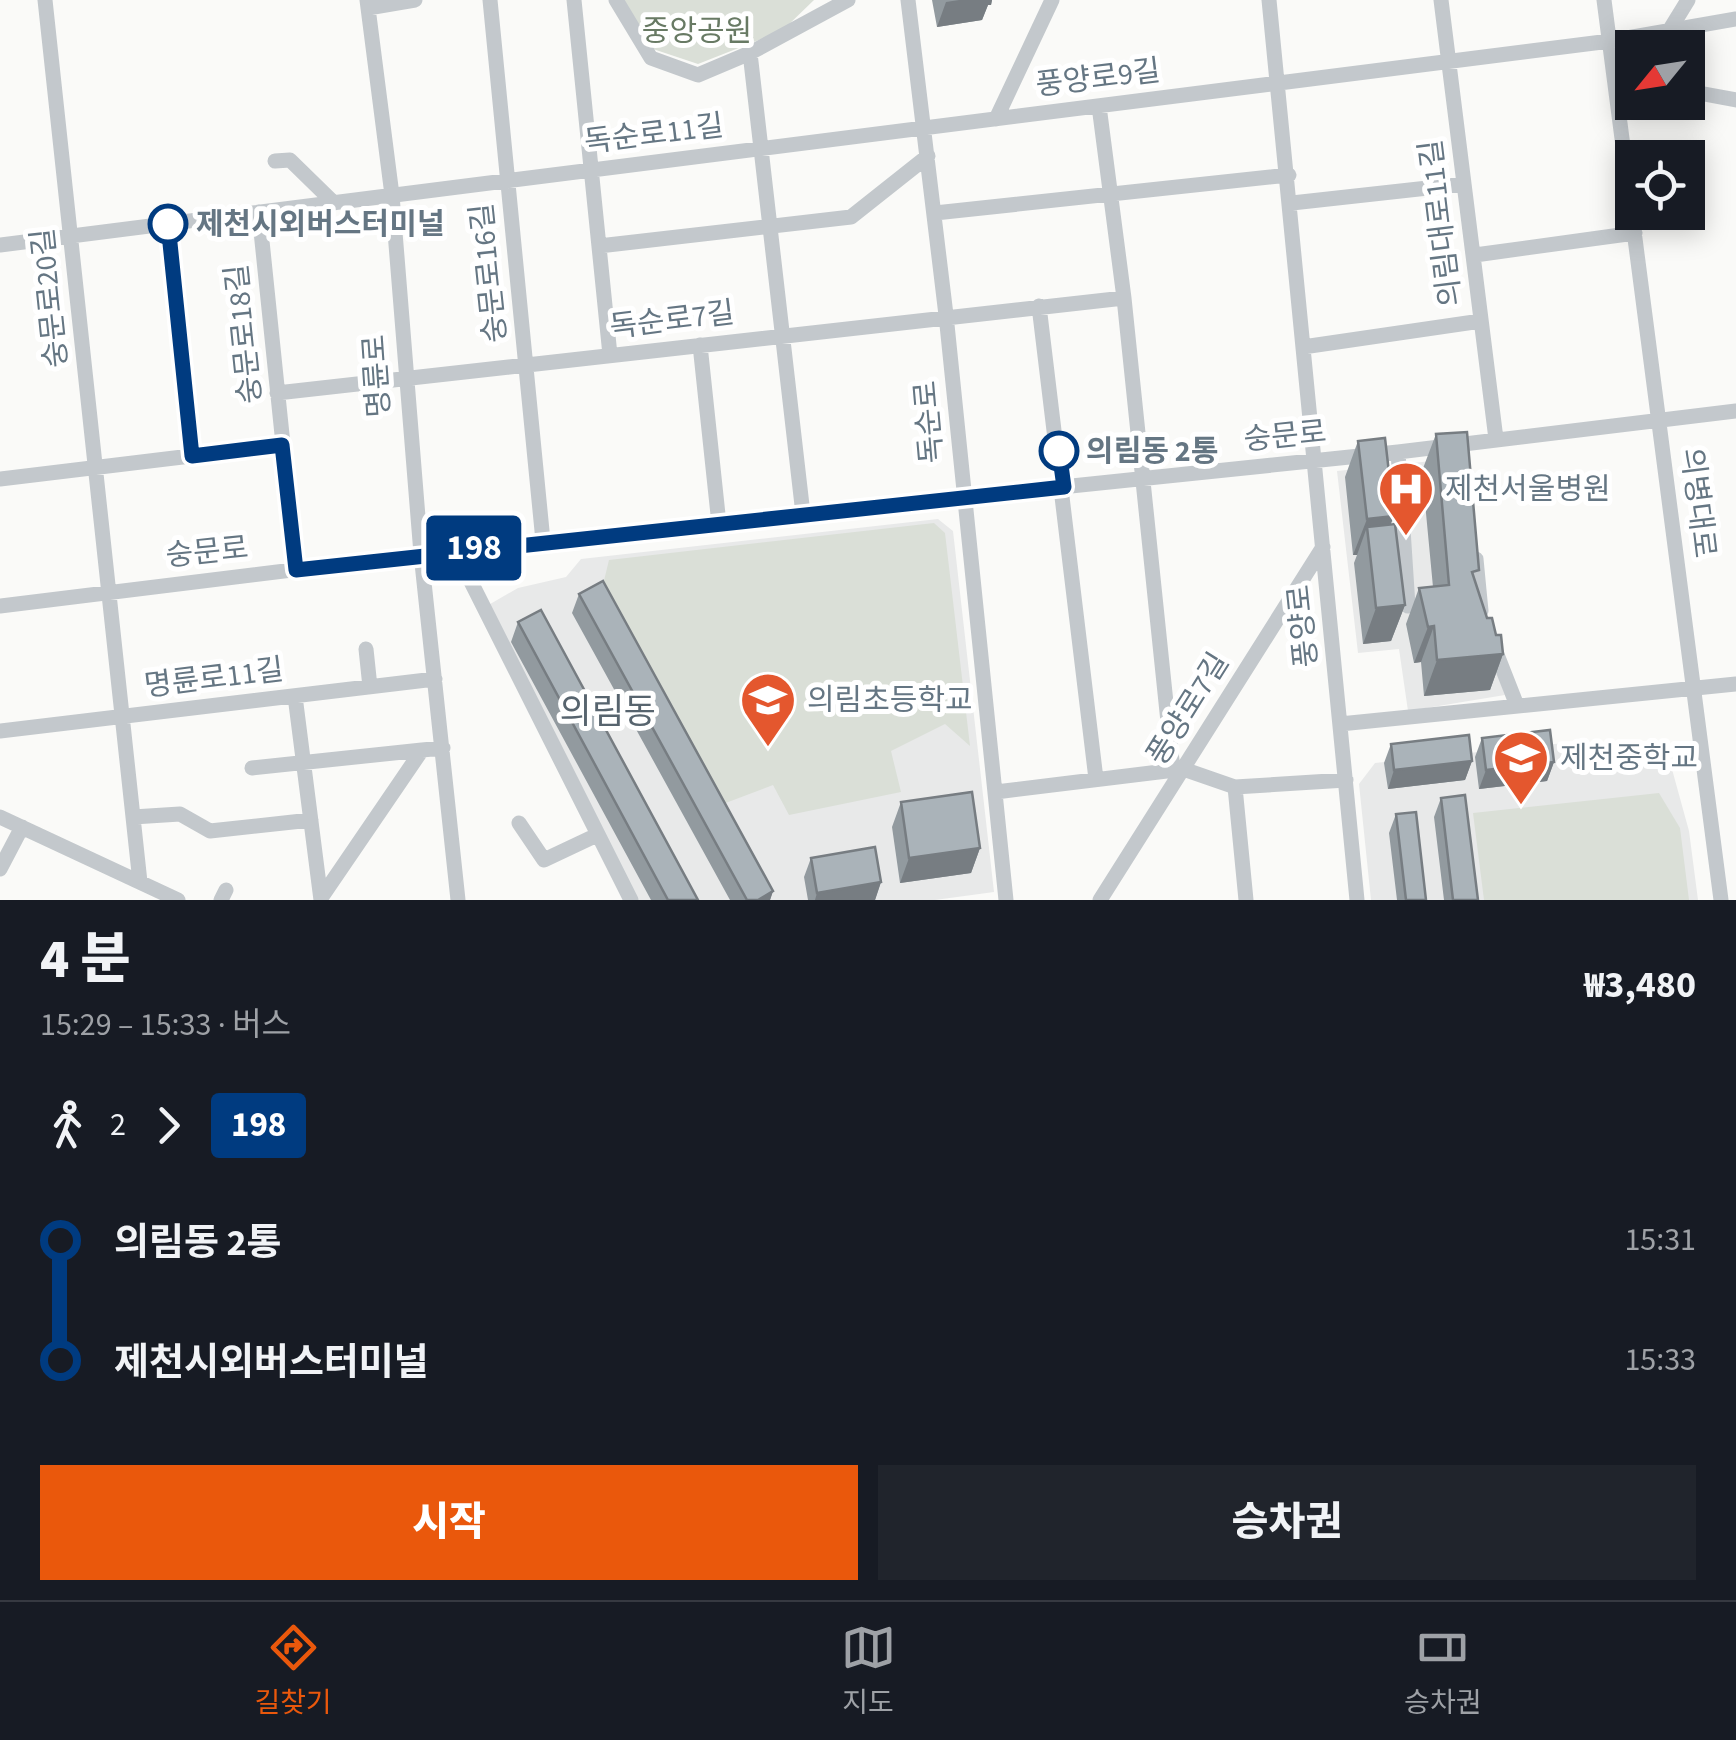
<!DOCTYPE html>
<html lang="ko">
<head>
<meta charset="utf-8">
<style>
	:root { --surface:#171b24; --page:#20242c; --text:#f1f3f6; --muted:#9ea1a6; --line:#363941; --accent:#ea580c }
	body { margin:0; font-family:"Source Sans 3","Noto Sans KR",sans-serif; background:var(--page); color:var(--text); height:100vh; display:flex; flex-direction:column; font-size:38px; white-space:nowrap }
	* { box-sizing:border-box; margin:0 }
	p { font-size:32px; color:var(--muted) }
	.icon { flex:none; width:55px; height:55px; fill:none; stroke:currentColor; stroke-width:2; stroke-linecap:round; stroke-linejoin:round }
	.map { position:relative; height:900px; overflow:hidden }
	.side { display:flex; flex-direction:column; background:var(--surface); flex:1 }
	.side>* { flex:none }
	.badge { padding:0 20px; border-radius:8px; font-size:35px; line-height:65px }
	.needle { width:65px; rotate:240deg }
	.fabs { position:absolute; left:1615px; top:30px; display:grid; gap:20px }
	.fabs a { display:grid; place-items:center; width:90px; height:90px; border-radius:0px; background:var(--surface); box-shadow:0 5px 25px #0003; font-size:50px }
	.map>.badge { position:absolute; translate:-50% -50%; box-shadow:0 0 0 5px #fff }
	.legs { display:flex; align-items:center; gap:15px; height:110px; padding:0 40px; font-size:32px }
	.legs p { margin-inline-start:auto }
	.head { display:flex; align-items:center; justify-content:space-between; height:170px; padding:0 40px }
	h1 { font-size:55px; font-weight:800; line-height:75px }
	.action { display:flex; gap:20px; margin-top:auto; padding:20px 40px }
	.action a { flex:1; height:115px; border-radius:0px; background:var(--accent); color:#fff; font-size:40px; font-weight:800; line-height:115px; text-align:center }
	.action a+a { background:var(--page); color:var(--text) }
	ul { padding:0 40px; list-style:none }
	li { display:flex; align-items:center; gap:35px; height:120px; font-size:38px }
	li i { display:grid; place-items:center; width:15px; height:100%; margin:0 12px; background:currentColor }
	li i::after { content:''; width:25px; height:25px; margin:-12px; border:8px solid; border-radius:50%; background:var(--surface) }
	li p { margin-inline-start:auto }
	li:first-child i { background:linear-gradient(#0000 50%,currentColor 0) }
	li:last-child i { background:linear-gradient(currentColor 50%,#0000 0) }
	.tabs { display:flex; justify-content:space-around; align-items:center; height:140px; border-top:2px solid var(--line); background:var(--surface); font-size:28px; color:var(--muted) }
	.tabs a { display:grid; justify-items:center; gap:5px }
	.tabs .selected { color:var(--accent) }
	.map>svg:first-child { display:block }
	.built { fill:#e8e9e9 }
	.green { fill:#dadfd7 }
	.lines { fill:none; stroke-linecap:round; stroke-linejoin:round }
	.minor { stroke:#c3c8cc; stroke-width:15 }
	.wall { fill:#929a9f }
	.shaded-wall { fill:#777d82 }
	.building { fill:#aab3b9; stroke:#777d82; stroke-width:2.5 }
	.line-1-casing { stroke:#fff; stroke-width:22 }
	.line-1 { stroke:#003b80; stroke-width:15 }
	.stop-1-dot { fill:#fff; stroke:#003b80; stroke-width:5 }
	.labels { text-anchor:middle; dominant-baseline:central; stroke-width:10; stroke-linejoin:round; paint-order:stroke }
	.park-label { font-size:30px; fill:#687a64; stroke:#fff }
	.street-label { font-size:30px; fill:#657683; stroke:#fff }
	.stop-label { font-size:30px; font-weight:bold; fill:#657683; stroke:#fff; text-anchor:start }
	.poi-label { font-size:30px; fill:#657683; stroke:#fff; text-anchor:start }
	.quarter-label { font-size:35px; fill:#57646e; stroke:#fff }
</style>
</head>
<body>
<div class="map">
<svg width="1736" height="900" viewBox="0 0 1736 900">
	<rect width="100%" height="100%" fill="#fafaf8"/>
	<!-- built -->
	<path class="built" d="M1460,458L1474,605L1505,695L1408,711L1399,649L1358,653L1337,471Z
		M938,519L953,531L994,892L935,900H638L485,607L518,588L566,577L581,559Z
		M1583,741L1584,771L1670,762L1689,831L1698,900H1371L1359,784L1375,763Z"/>
	<!-- green -->
	<path class="green" d="M624,0H814L782,31L698,64L650,48Z
		M934,523L945,533L970,746L945,724L891,751L901,792L789,815L773,785L715,807L600,597L609,560Z
		M1659,793L1680,828L1689,900H1484L1473,813Z"/>
	<g class="lines">
		<!-- minor -->
		<path class="minor" d="M45,0L140,882
			M367,0L392,195L421,554L458,900
			M490,0L543,541
			M574,0L610,355
			M616,0L651,58L698,75L750,53L848,0
			M908,0L946,315L1006,900
			M1269,0L1357,900
			M1441,0L1496,439
			M1604,0L1721,900
			M368,8L415,0
			M1669,31L1688,0
			M750,53L803,514
			M1688,91L1736,100
			M1099,106L1124,298L1173,770
			M996,119L1052,0
			M275,161L290,160L334,203
			M1292,203L1464,184
			M259,212L296,570
			M935,213L1289,175
			M168,224L191,456
			M0,245L1610,41L1736,19
			M599,246L851,217L928,156
			M1475,255L1635,233
			M1039,306L1096,779
			M700,345L719,524
			M1303,347L1481,321
			M277,393L1124,298
			M1398,452L1408,606
			M0,479L282,445
			M455,550L631,900
			M1476,559L1481,611
			M0,606L455,550L1398,452L1736,411
			M1494,647L1516,703
			M366,649L370,687
			M295,696L321,900
			M1340,724L1736,684
			M0,731L435,679
			M252,768L422,750
			M1235,787L1246,900
			M996,792L1183,769L1235,787L1346,780
			M0,817L178,900
			M133,817L180,814L210,831L311,820
			M519,823L544,860L597,835
			M0,869L22,827
			M321,898L422,750L443,748
			M221,900L226,890
			M1100,900L1323,547"/>
	</g>
	<!-- wall -->
	<path class="wall" d="M932,0H992L991,5H988L982,20L937,27Z
		M1436,434L1475,582L1487,618L1503,654L1490,690L1424,696L1421,662L1414,663L1406,624L1419,588L1433,587L1422,471Z
		M1358,441L1391,524L1405,605L1391,641L1363,644L1354,563L1357,555H1353L1345,477Z
		M579,594L773,891L770,900H730L572,613Z
		M518,622L698,900H651L511,642Z
		M1482,738L1554,762L1547,781L1479,789L1475,757Z
		M1391,744L1472,761L1465,780L1388,789L1384,763Z
		M1441,798L1478,900H1444L1434,817Z
		M901,802L980,848L971,873L900,883L892,827Z
		M1396,814L1426,900H1397L1389,833Z
		M811,858L881,882L875,900H808L804,877Z"/>
	<!-- shaded-wall -->
	<path class="shaded-wall" d="M959,0H992L991,5H988L982,20L937,27L946,2Z
		M1394,516L1380,552L1367,527L1357,555H1353L1367,519Z
		M1405,605L1391,641L1363,644L1376,608Z
		M1434,626L1421,662L1414,663L1428,627Z
		M1503,654L1490,690L1424,696L1437,660Z
		M1472,761L1465,780L1388,789L1394,770Z
		M1554,762L1547,781L1479,789L1486,770Z
		M980,848L971,873L900,883L909,858Z
		M881,882L875,900H815L817,893Z
		M773,891L770,900H758Z"/>
	<!-- building -->
	<path class="building" d="M1467,432L1479,570L1472,572L1487,618H1492L1496,635H1501L1503,654L1437,660L1434,626L1428,627L1419,588L1449,585L1436,434Z
		M1385,438L1394,516L1367,519L1358,441Z
		M1395,524L1405,605L1376,608L1367,527Z
		M603,581L773,891L758,900H747L579,594Z
		M541,610L698,900H668L518,622Z
		M1550,730L1554,762L1486,770L1482,738Z
		M1469,735L1472,761L1394,770L1391,744Z
		M972,792L980,848L909,858L901,802Z
		M1465,795L1478,900H1453L1441,798Z
		M1416,812L1426,900H1406L1396,814Z
		M875,847L881,882L817,893L811,858Z"/>
	<g class="lines">
		<!-- line-1 casing -->
		<g class="line-1-casing">
			<path id="line-1" d="M168,224L192,456L282,445L296,570L1064,487L1059,451"/>
		</g>
		<!-- line-1 -->
		<use href="#line-1" class="line-1"/>
	</g>
	<!-- icons -->
	<defs>
		<g id="hospital-pin" transform="scale(2.875)"><path d="M0 17L-7.5 6A9.5 9.5 0 1 1 7.5 6Z" fill="#e4572e" stroke="#fff"/><path d="M-5-5h3v3.5h4V-5h3V5h-3V1.5h-4V5h-3Z" fill="#fff"/></g>
		<g id="school-pin" transform="scale(2.875)"><path d="M0 17L-7.5 6A9.5 9.5 0 1 1 7.5 6Z" fill="#e4572e" stroke="#fff"/><path d="M0-5L7-2L0 1L-7-2ZM-4 1L0 2.5L4 1V4Q0 6-4 4Z" fill="#fff"/></g>
	</defs>
	<g fill-rule="evenodd">
		<use href="#hospital-pin" x="1406" y="489"/>
		<use href="#school-pin" x="768" y="700"/>
		<use href="#school-pin" x="1521" y="758"/>
	</g>
	<!-- markers -->
	<g class="stop-1-dot">
		<circle cx="168" cy="224" r="18"/>
		<circle cx="1059" cy="451" r="18"/>
	</g>
	<g class="labels">
		<!-- park labels -->
		<g class="park-label">
			<text x="697" y="31">중앙공원</text>
		</g>
		<!-- street labels -->
		<g class="street-label">
			<text transform="translate(1098 78) rotate(-7)">풍양로9길</text>
			<text transform="translate(654 134) rotate(-7)">독순로11길</text>
			<text transform="translate(1441 223) rotate(-97)">의림대로11길</text>
			<text transform="translate(489 273) rotate(-96)">숭문로16길</text>
			<text transform="translate(50 298) rotate(-96)">숭문로20길</text>
			<text transform="translate(672 320) rotate(-7)">독순로7길</text>
			<text transform="translate(244 334) rotate(-96)">숭문로18길</text>
			<text transform="translate(377 376) rotate(-94)">명륜로</text>
			<text transform="translate(929 422) rotate(-95)">독순로</text>
			<text transform="translate(1285 436) rotate(-6)">숭문로</text>
			<text transform="translate(1698 503) rotate(83)">의병대로</text>
			<text transform="translate(207 552) rotate(-6)">숭문로</text>
			<text transform="translate(1303 626) rotate(-96)">풍양로</text>
			<text transform="translate(214 678) rotate(-7)">명륜로11길</text>
			<text transform="translate(1188 709) rotate(-58)">풍양로7길</text>
		</g>
		<!-- stop labels -->
		<g class="stop-label">
			<text x="196" y="224">제천시외버스터미널</text>
			<text x="1086" y="451">의림동 2통</text>
		</g>
		<!-- poi labels -->
		<g class="poi-label">
			<text x="1445" y="489">제천서울병원</text>
			<text x="807" y="700">의림초등학교</text>
			<text x="1560" y="758">제천중학교</text>
		</g>
		<!-- quarter labels -->
		<g class="quarter-label">
			<text x="608" y="712">의림동</text>
		</g>
	</g>
</svg>
<div class="fabs">
<a><svg class="needle" viewBox="-14 -14 28 28"><path d="M0-13l5 13h-10z" fill="#e53935"/><path d="M0 13l5-13h-10z" fill="#9ea1a6"/></svg></a>
<a><svg class="icon" aria-label="locate" viewBox="0 0 24 24"><circle cx="12" cy="12" r="6"/><path d="M12 2v4M12 18v4M2 12h4M18 12h4"/></svg></a>
</div>
<b class="badge" style="left:474px;top:548px;background:#003b80;color:#fff">198</b>
</div>
<section class="side">
<div class="head"><div><h1>4 분</h1><p>15:29 – 15:33 · 버스</p></div><b>₩3,480</b></div>
<div class="legs"><svg class="icon" aria-label="walk" viewBox="0 0 24 24"><circle cx="13" cy="4" r="2"/><path d="M13 8l-2 6 4 7M11 14l-3 7M7 12l3-4h3l4 4"/></svg>2<svg class="icon" aria-label="forward" viewBox="0 0 24 24"><path d="M9 5l7 7-7 7"/></svg><b class="badge" style="background:#003b80;color:#fff">198</b></div>
<ul>
<li><i style="color:#003b80"></i><b>의림동 2통</b><p>15:31</p></li>
<li><i style="color:#003b80"></i><b>제천시외버스터미널</b><p>15:33</p></li>
</ul>
<div class="action"><a>시작</a><a>승차권</a></div>
</section>
<nav class="tabs">
<a class="selected"><svg class="icon" aria-label="directions" viewBox="0 0 24 24"><path d="M12 3l9 9-9 9-9-9zM9 14v-3h6M13 9l2 2-2 2"/></svg>길찾기</a>
<a><svg class="icon" aria-label="map" viewBox="0 0 24 24"><path d="M3 6l6-2 6 2 6-2v14l-6 2-6-2-6 2zM9 4v14M15 6v14"/></svg>지도</a>
<a><svg class="icon" aria-label="tickets" viewBox="0 0 24 24"><path d="M3 7h18v10H3zM15 7v10"/></svg>승차권</a>
</nav>
</body>
</html>
